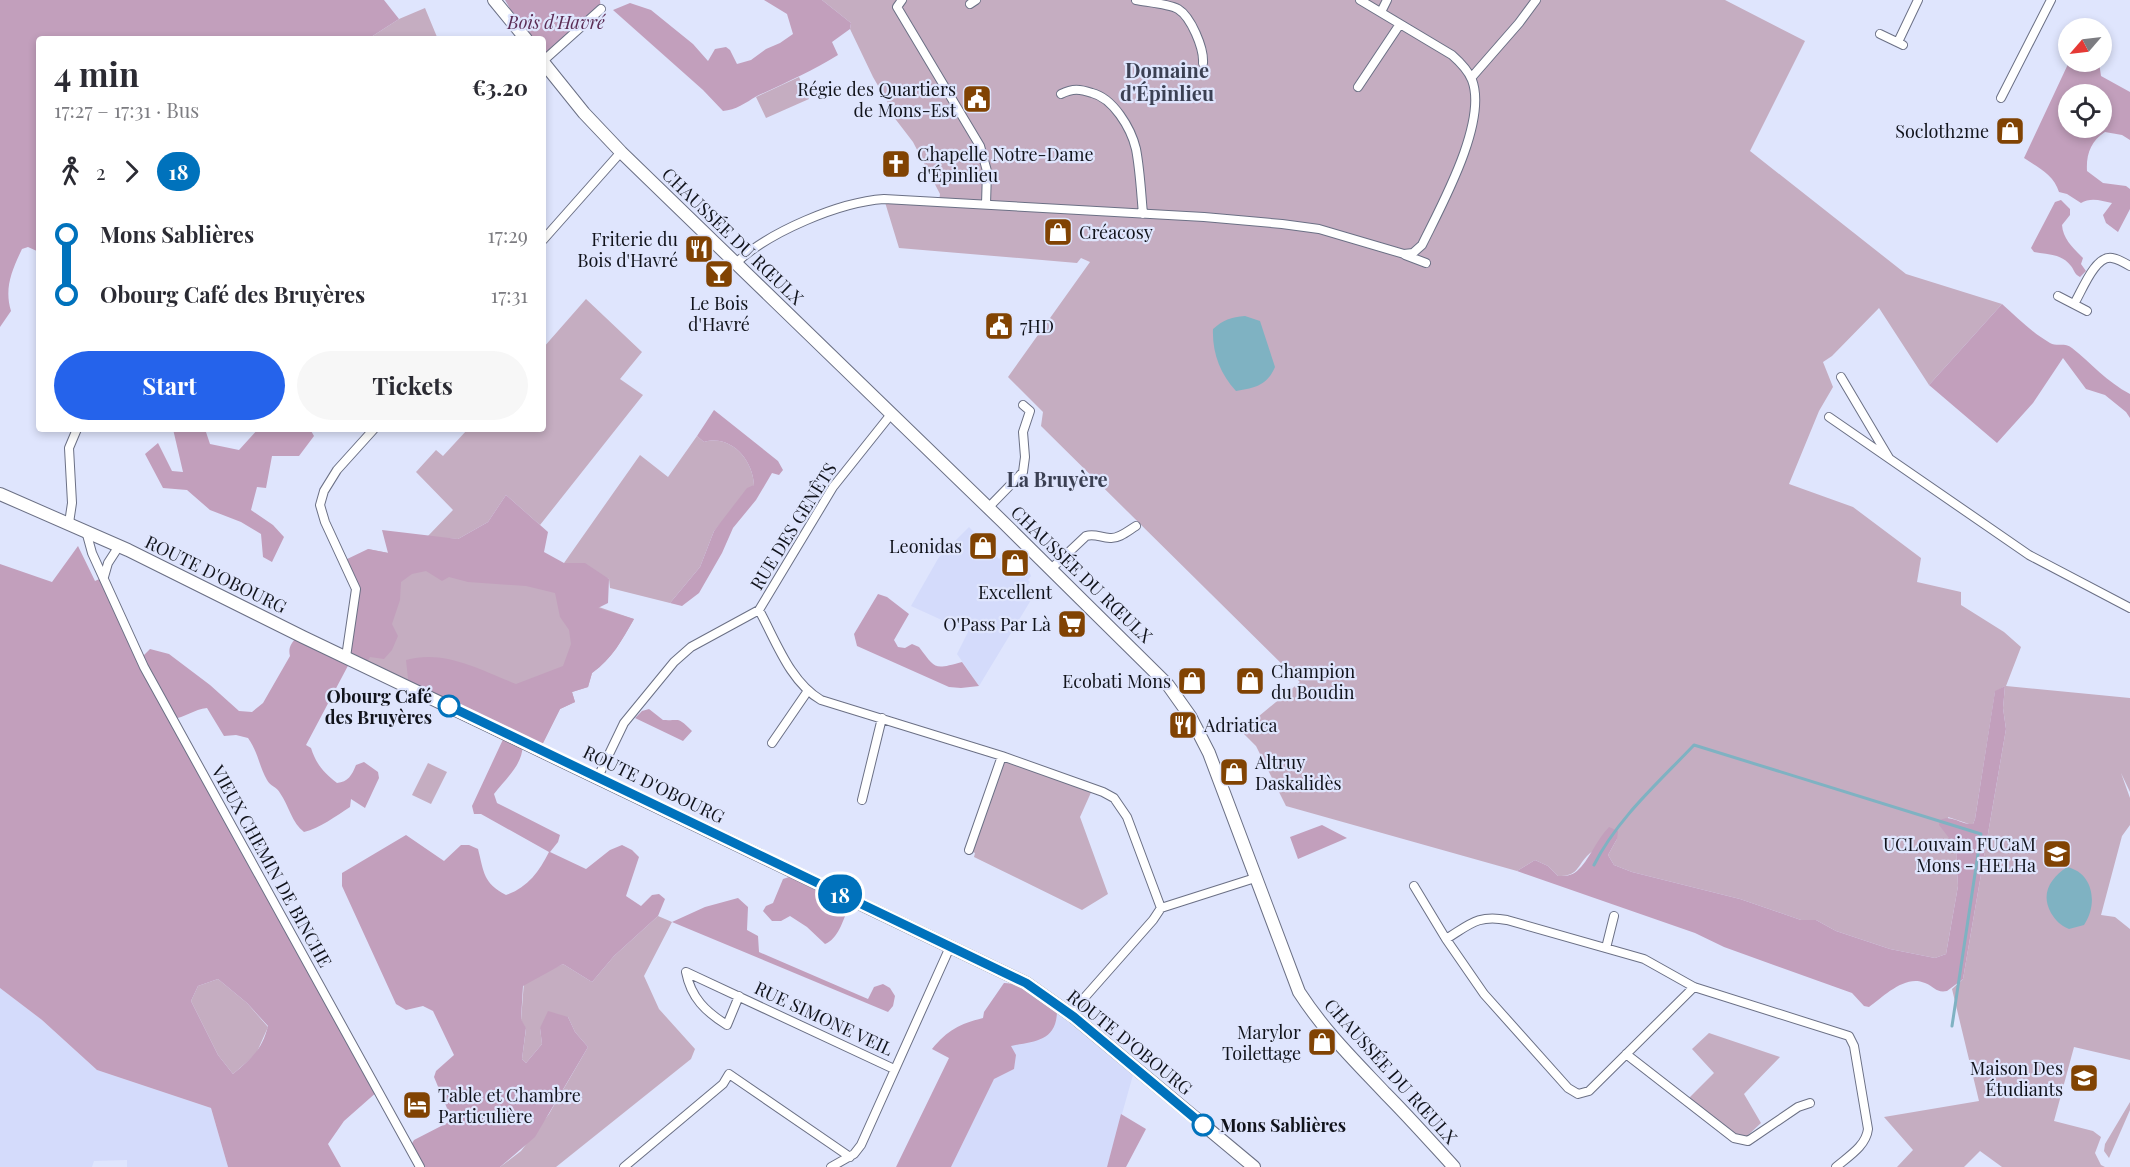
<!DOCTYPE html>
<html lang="en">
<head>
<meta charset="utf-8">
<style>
	:root { --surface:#fff; --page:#f7f7f7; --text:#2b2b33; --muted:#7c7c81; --accent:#2563eb }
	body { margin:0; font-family:"Playfair Display",serif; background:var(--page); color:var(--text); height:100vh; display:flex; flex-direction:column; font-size:22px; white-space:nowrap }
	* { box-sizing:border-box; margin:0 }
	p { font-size:20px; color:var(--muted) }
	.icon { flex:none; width:33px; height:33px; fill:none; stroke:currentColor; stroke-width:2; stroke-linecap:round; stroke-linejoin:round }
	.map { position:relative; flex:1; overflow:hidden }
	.panel { position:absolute; left:36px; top:36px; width:510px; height:396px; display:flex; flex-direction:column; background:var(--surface); border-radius:6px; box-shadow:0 3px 9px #0003 }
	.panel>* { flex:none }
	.badge { padding:0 12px; border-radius:20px; font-size:21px; line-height:39px }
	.needle { width:39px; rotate:242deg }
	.fabs { position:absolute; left:2058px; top:18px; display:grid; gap:12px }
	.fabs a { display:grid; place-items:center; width:54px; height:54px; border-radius:50%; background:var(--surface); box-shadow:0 3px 9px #0003; font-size:30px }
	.map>.badge { position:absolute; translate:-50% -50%; box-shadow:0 0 0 3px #fff }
	.legs { display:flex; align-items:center; gap:9px; height:66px; padding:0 18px; font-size:20px }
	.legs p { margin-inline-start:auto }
	.head { display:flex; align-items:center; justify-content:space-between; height:102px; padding:0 18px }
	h1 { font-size:33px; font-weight:700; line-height:45px }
	.cta { display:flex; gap:12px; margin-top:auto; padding:12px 18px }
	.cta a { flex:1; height:69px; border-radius:36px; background:var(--accent); color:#fff; font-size:24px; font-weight:700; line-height:69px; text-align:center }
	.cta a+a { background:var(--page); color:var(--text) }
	ul { padding:0 18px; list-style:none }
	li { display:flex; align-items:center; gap:21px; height:60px; font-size:22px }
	li i { display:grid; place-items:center; width:9px; height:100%; margin:0 8px; background:currentColor }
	li i::after { content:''; width:15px; height:15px; margin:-8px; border:4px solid; border-radius:50%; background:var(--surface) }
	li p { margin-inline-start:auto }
	li:first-child i { background:linear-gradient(#0000 50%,currentColor 0) }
	li:last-child i { background:linear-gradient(currentColor 50%,#0000 0) }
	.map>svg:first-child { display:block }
	.built { fill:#d4dbfb }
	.green { fill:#c5adc1 }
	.forest { fill:#c29fbc; fill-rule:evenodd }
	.water { fill:#7fb2c2 }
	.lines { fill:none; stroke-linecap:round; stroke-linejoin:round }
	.stream { stroke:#7fb2c2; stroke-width:3 }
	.street-casing { stroke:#6b7085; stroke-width:10 }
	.secondary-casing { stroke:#6b7085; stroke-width:14 }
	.street { stroke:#fff; stroke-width:8 }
	.secondary { stroke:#fff; stroke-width:12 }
	.line-1-casing { stroke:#fff; stroke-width:14 }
	.line-1 { stroke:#0072bc; stroke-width:9 }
	.stop-1-dot { fill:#fff; stroke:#0072bc; stroke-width:3 }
	.labels { text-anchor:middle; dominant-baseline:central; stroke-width:4.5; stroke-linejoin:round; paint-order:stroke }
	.park-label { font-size:18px; font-style:italic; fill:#5b2d55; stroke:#dfe5fd }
	.poi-label { font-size:18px; fill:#11131b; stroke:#dfe5fd; text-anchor:end }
	.street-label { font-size:18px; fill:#11131b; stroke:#dfe5fd }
	.stop-label { font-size:18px; font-weight:bold; fill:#11131b; stroke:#dfe5fd; text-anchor:end }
	.neighbourhood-label { font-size:20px; font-weight:bold; fill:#3b4053; stroke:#dfe5fd }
</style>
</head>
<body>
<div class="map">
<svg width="2130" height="1167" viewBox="0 0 2130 1167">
	<rect width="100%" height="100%" fill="#dfe5fd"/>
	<!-- built -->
	<path class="built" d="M969,527L999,559L1009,549L1027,567L1031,576L1028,580L1030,582L1026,587L1034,595L979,686L957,654L968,632L911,606L939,557Z
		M1004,983L1034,994L1133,1075L1107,1167H951L994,1078L1014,1069L984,1012Z
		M0,988L42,1020L97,1070L211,1108L228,1167H127V1160L94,1161L92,1167H0Z"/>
	<!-- green -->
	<path class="green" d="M822,0H1725L1805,41L1750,151L1906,274L2002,304L1929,385L1879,308L1832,356L1823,362L1833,387L1819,411L1789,484L1853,507L1921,558L1917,582L1961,592V605L2004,632L2021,647L2006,686L2130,698V792L2121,773L2130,798V825L2122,836L2101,915L2115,917L2130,929V1060L2074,1047L2054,1121L2093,1131L2101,1137L2095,1153L2101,1165L2105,1167H2002L1980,1151L1964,1167H1897L1913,1150L1884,1117L1979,1101L1952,989L1963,979L2006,729L2003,708L2005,686L1995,692L1975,819L1973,824H1969L1948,817L1956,846L1958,886L1946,954L1935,958L1890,949L1836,931L1816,920H1801L1740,899L1632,872L1614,865L1608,855L1617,839C1608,844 1594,848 1587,856C1576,868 1578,876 1558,876L1548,866L1535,860L1517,871L1286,806L1256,746L1241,731L1300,682L1041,426L1043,412L1008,377L1090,262L1081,258L1077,263L899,248L884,199L939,201L940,194L913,142L890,112L892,110L873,77L850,29L851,23Z
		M425,8L437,37L434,39H368L399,19Z
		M799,77L809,99L766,118L756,97Z
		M586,299L642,352L620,379L643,395L540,525L506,495L488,522L458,539L427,537L453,510L416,472L436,450L443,456L466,431L465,429H543V348Z
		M697,436L704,442C731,434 753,460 754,485L714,531L700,567L670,603L610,588L609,579L564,563L640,455L668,477Z
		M368,549L436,562L555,592L634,619C622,640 612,659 592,673L588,687L572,692L575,702L560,709L540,749L346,657Z
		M1002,756L1093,788L1080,817L1108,894L1082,910L974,857L975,853L969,850Z
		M428,763L447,772L431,804L412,795Z
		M658,916L672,922L644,976L659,1009L695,1049L691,1059L556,1167H500L521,1151L549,1114L588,1047L575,1032L568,1017L540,1028L542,1044L526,1063L522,1059L526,1029L521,1020L524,982L563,964L592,982L614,956Z
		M218,979L247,1003L268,1027L256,1054L233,1074L218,1055L191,1001L198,986Z
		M1709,1033L1780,1057L1744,1094L1761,1123L1746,1137L1736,1135L1689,1098L1714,1073L1692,1049Z
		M2130,1102V1110L2109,1158L2104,1151L2105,1144Z"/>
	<!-- forest -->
	<path class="forest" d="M0,0H384L399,19L368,39H39V252L28,247L22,249C12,270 4,288 11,311L0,327Z
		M505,0H600L601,9L543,61V39H527Z
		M764,0H822L851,23L850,29L832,42L838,55C812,71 785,83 757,96C745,103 736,110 723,111L703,90L613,10L630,3L651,10L693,44L708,61L715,49L726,47L730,50L737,64L751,60L766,49L780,43L793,34L787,14Z
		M2069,62H2099L2101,76L2130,92V140L2122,135L2105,132C2091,141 2086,154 2087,171L2103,183L2126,186L2130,189V209L2118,232L2106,223L2103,215L2112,203C2102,201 2091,197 2081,203L2067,194L2059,192C2054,175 2039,168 2024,158ZM2068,94H2102V128H2068Z
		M2061,200L2070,209V215L2062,225C2063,239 2073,248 2083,258L2081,264L2086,271L2080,277C2074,274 2075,271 2071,266C2061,253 2048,255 2034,252L2031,248L2055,202Z
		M2002,304C2017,317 2032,333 2050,343C2057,347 2065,342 2072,348C2091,363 2107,382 2130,394V418L2126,412L2105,395L2086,389L2063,358L2033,403L1997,443L1929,385Z
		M714,410L778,461L783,470L779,475L772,473L756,500L733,528L722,553L699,593L682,606L670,603L700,567L714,531L747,488L754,485C753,460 731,434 704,442L697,436Z
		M173,429H205L210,444L239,450L258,429H310L314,436L299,456H272L266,488L257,487L251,510L273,525L284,537L272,562L263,557L261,534L241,522L210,510L187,490L163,488L145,454L158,443L172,471L183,472Z
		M506,495L548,532L544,552L564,563H585L609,579L608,603L598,608L634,619C622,640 612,659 592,673L588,687L572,692L575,702L560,709L540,749L522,741C526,762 506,778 494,794L497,803L560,835L558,842L550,852L586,869L610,850L622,845L632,850L639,857L626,896L641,906L652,895L659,894L665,899L658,916L614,956L592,982L563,964L523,986L521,1019L526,1028L522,1059L526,1063L542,1044L540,1028L548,1011L568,1017L575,1032L588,1047L535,1137L500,1167H420L409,1148L414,1140L447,1123L449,1113L434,1077L436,1071L454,1055L433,1011L423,1006L406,1010L396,1004L342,886V873L406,835L444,861L461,845H469L478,849C484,872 483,883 506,895C527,888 539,872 549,852L481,814H474L472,806L506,733L409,688L406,660C444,649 481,670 516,684L563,666L571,644L569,630L560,617L555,593L526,586L468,582L449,577L442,581L426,571L412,574L401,582L400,600L392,624L398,636L392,650L384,659L370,657L364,666L351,660L306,745L311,748C316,764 324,773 337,783C348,782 352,775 356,765L364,762L378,772L379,778L365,808L351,799L350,807C336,816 320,828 304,832C292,823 289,806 280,793C277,787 270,786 267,780C259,766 258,752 248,738L236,735L224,736L207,708C194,709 185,718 172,719L378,1091L344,1121L328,1144L341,1167H228L211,1108L97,1070L42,1020L0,988V564L52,582L78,546L95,581L104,577L143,656L150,649L169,654L210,685L239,711L252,712L263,703L290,656C288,648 291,643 297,637L345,657L356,589L343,561L368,549L388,553L382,530L458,539L488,522ZM218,979L247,1003L268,1026C262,1050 251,1059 233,1074L218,1055L191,1001L198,986Z
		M878,594L887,597L909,614L894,640L898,647L905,648L912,644L919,647C936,669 933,670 962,662L979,686L961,688L949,687L857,646L854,634Z
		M2005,686L2003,708L2006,729L1963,979L1947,991C1936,993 1935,987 1925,983C1905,974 1883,997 1869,1007L1864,1006L1852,993L1724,947L1695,933L1517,871L1535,860L1548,866L1558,876C1565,876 1571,876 1577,871C1589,861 1596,840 1609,827L1618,831L1617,839L1608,855L1614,865L1632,872L1740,899L1801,920H1816L1836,931L1890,949L1935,958L1946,954L1958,886L1956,847L1939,825L1940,820C1952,814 1961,825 1973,824L1975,819L1995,691Z
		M649,709L663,720C681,721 677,716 692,731L683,741L635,718L642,711Z
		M1322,825L1347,838L1298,859L1290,837Z
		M789,877L845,901L848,908C843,921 838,939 825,944L807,927L790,916L781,921H772L763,911L766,906L773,903L783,879Z
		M738,898L748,907L747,930L758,936L759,952L868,999L874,987L883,984L890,988L895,996L893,1006L888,1012L672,922L705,907Z
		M1004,983C1024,983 1042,1000 1057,1012C1056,1042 1034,1041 1011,1046L1016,1055L1014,1069L994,1079L951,1167H896L949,1058L932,1049C948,1030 959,1024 983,1018L984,1012Z
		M1121,1114L1146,1129L1126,1167H1107Z"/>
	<!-- water -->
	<path class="water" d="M1245,316L1260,321L1275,367C1267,386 1253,388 1236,391C1220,374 1212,352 1213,329C1223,320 1231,317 1245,316Z
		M2067,867C2094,873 2098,905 2084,925L2069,929C2060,925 2056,921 2051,913C2040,893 2051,878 2067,867Z"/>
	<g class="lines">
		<!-- stream -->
		<path class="stream" d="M1594,865C1617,819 1658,783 1694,745L1981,834L1952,1026"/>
		<!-- street casing -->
		<g class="street-casing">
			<path id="street" d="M902,0L897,7L980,146L987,171L986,204
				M1136,0C1146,2 1170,4 1178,9C1191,17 1204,48 1203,63
				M970,4L976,0
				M1381,12L1387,0
				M1880,34L1903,45
				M1898,42L1918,0
				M543,61L601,9
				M1471,78L1519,23L1536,0
				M1358,87L1400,24
				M1061,94C1073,88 1080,89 1092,93C1113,98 1131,128 1136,149C1140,170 1141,192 1143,214
				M2001,98L2051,0
				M543,240L621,152
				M1405,255L1426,263
				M736,263C769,232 839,202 884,199L1204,217L1282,224L1319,229L1404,254L1413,253L1422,245C1441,206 1488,122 1472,80C1468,70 1460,62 1452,55L1360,0
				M2058,296L2087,311
				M2074,304C2082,291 2095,255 2112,258C2118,259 2125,263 2130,266
				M1841,377L1889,458
				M1829,417L2029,555L2130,608
				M988,508L1023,472L1025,457L1023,432L1030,411L1023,405
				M69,523L72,503L69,448L77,429
				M86,531L92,553L144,667L420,1167
				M1051,569L1086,536C1095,533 1101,538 1110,538C1119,539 1129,530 1136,526
				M104,577L108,563L119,546
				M759,610C776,641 790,682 821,700L1002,756L1103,792L1114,798L1127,817L1161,908
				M346,657L356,589L325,522L320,505L324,491L337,470L374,429
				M772,743L807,692
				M598,777L624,723L674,662L691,647L759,610L833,487L892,413
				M862,800L882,718
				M969,850L1002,756
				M1414,886L1446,939C1469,925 1478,914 1507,920L1644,959L1694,987L1849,1036L1854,1046L1868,1129C1866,1146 1849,1156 1836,1167
				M1446,939L1484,994L1568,1088L1578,1094L1589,1091L1694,987
				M1606,948L1614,916
				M739,996L727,1025C706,1012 691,998 686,972L894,1069
				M1070,1014L1153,920L1161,908L1255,878
				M1626,1054L1734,1138L1748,1141L1798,1107L1810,1103
				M624,1167L723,1084L729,1074L850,1157
				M831,1167L854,1154L861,1145L950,947"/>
		</g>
		<!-- secondary casing -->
		<g class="secondary-casing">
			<path id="secondary" d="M494,0L526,39
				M543,62L584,113L621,152L1002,521L1168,685L1190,716L1209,753L1299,992C1325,1032 1353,1059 1385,1093C1409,1117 1431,1142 1454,1167
				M0,494L128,550L303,637L1026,983L1074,1017L1254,1167"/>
		</g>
		<!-- street -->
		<use href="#street" class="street"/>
		<!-- secondary -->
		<use href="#secondary" class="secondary"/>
	</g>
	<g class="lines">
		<!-- line-1 casing -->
		<g class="line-1-casing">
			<path id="line-1" d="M449,706L1026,983L1074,1017L1203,1125"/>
		</g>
		<!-- line-1 -->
		<use href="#line-1" class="line-1"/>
	</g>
	<!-- icons -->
	<defs>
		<g id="civic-square" transform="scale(1.5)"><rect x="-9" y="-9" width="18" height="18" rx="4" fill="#814303" stroke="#dfe5fd"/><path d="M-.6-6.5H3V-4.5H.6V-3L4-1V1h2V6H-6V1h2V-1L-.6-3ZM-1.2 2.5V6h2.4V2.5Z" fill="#fff"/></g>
		<g id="shop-square" transform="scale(1.5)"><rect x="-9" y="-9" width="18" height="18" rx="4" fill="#814303" stroke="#dfe5fd"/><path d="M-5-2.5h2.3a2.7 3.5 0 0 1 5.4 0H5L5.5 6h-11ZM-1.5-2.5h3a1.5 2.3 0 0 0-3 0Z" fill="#fff"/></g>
		<g id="church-square" transform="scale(1.5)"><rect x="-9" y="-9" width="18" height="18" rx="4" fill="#814303" stroke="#dfe5fd"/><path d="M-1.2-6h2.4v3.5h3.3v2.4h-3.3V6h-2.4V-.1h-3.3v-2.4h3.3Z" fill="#fff"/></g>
		<g id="restaurant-square" transform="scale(1.5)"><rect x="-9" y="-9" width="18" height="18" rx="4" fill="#814303" stroke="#dfe5fd"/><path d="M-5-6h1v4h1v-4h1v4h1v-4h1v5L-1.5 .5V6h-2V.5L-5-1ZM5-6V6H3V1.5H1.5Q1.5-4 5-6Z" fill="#fff"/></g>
		<g id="bar-square" transform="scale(1.5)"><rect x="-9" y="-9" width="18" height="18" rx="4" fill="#814303" stroke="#dfe5fd"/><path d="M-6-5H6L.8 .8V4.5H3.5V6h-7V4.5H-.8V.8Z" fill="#fff"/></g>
		<g id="supermarket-square" transform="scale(1.5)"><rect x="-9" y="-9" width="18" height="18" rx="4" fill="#814303" stroke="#dfe5fd"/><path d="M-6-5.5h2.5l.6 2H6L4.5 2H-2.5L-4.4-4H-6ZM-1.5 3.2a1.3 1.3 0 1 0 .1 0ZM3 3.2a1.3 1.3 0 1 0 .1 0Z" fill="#fff"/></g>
		<g id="university-square" transform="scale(1.5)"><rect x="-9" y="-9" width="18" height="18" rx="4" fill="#814303" stroke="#dfe5fd"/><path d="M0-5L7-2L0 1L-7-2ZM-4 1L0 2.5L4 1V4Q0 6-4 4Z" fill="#fff"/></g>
		<g id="school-square" transform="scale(1.5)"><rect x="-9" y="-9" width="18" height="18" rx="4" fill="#814303" stroke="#dfe5fd"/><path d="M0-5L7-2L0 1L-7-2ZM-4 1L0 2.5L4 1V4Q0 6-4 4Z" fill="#fff"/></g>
		<g id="hotel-square" transform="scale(1.5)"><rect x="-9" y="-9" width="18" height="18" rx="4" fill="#814303" stroke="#dfe5fd"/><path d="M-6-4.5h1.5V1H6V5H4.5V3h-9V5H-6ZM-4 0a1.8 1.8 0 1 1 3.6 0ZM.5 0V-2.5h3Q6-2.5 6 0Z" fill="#fff"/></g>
	</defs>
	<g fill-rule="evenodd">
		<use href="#civic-square" x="977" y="99"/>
		<use href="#shop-square" x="2010" y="131"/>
		<use href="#church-square" x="896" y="164"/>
		<use href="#shop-square" x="1058" y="232"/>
		<use href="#restaurant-square" x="699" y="249"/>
		<use href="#bar-square" x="719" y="274"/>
		<use href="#civic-square" x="999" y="326"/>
		<use href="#shop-square" x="983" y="546"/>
		<use href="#shop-square" x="1015" y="563"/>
		<use href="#supermarket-square" x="1072" y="624"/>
		<use href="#shop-square" x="1192" y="681"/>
		<use href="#shop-square" x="1250" y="681"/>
		<use href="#restaurant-square" x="1183" y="725"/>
		<use href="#shop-square" x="1234" y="772"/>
		<use href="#university-square" x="2057" y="854"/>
		<use href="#shop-square" x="1322" y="1042"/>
		<use href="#school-square" x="2084" y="1078"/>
		<use href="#hotel-square" x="417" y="1105"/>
	</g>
	<!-- markers -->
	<g class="stop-1-dot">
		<circle cx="449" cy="706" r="10"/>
		<circle cx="1203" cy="1125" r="10"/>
	</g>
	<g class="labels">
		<!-- park labels -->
		<g class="park-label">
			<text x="556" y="22">Bois d'Havré</text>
		</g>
		<!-- poi labels -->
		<g class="poi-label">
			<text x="956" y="89">Régie des Quartiers<tspan x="956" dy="21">de Mons-Est</tspan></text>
			<text x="1989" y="131">Socloth2me</text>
			<text x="917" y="154" text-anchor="start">Chapelle Notre-Dame<tspan x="917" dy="21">d'Épinlieu</tspan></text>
			<text x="1079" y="232" text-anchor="start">Créacosy</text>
			<text x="678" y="239">Friterie du<tspan x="678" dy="21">Bois d'Havré</tspan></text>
			<text x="719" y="303" text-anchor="middle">Le Bois<tspan x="719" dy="21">d'Havré</tspan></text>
			<text x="1020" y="326" text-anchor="start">7HD</text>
			<text x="962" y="546">Leonidas</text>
			<text x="1015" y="592" text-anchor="middle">Excellent</text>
			<text x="1051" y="624">O'Pass Par Là</text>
			<text x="1271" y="671" text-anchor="start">Champion<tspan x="1271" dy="21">du Boudin</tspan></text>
			<text x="1171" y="681">Ecobati Mons</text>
			<text x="1204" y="725" text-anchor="start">Adriatica</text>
			<text x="1255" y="762" text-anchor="start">Altruy<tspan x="1255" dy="21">Daskalidès</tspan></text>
			<text x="2036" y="844">UCLouvain FUCaM<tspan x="2036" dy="21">Mons - HELHa</tspan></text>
			<text x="1301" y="1032">Marylor<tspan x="1301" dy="21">Toilettage</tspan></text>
			<text x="2063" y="1068">Maison Des<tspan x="2063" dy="21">Étudiants</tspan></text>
			<text x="438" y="1095" text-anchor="start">Table et Chambre<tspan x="438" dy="21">Particulière</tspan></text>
		</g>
		<!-- street labels -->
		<g class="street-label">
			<text transform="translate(733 236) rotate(44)">CHAUSSÉE DU RŒULX</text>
			<text transform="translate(793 526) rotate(-58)">RUE DES GENÊTS</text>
			<text transform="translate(216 574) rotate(26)">ROUTE D'OBOURG</text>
			<text transform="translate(1082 574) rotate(44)">CHAUSSÉE DU RŒULX</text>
			<text transform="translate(654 784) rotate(26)">ROUTE D'OBOURG</text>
			<text transform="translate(272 866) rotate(61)">VIEUX CHEMIN DE BINCHE</text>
			<text transform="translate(824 1018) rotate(25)">RUE SIMONE VEIL</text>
			<text transform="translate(1130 1042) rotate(39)">ROUTE D'OBOURG</text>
			<text transform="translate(1391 1071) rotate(48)">CHAUSSÉE DU RŒULX</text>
		</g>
		<!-- stop labels -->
		<g class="stop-label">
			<text x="432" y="696">Obourg Café<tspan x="432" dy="21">des Bruyères</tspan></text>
			<text x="1220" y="1125" text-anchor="start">Mons Sablières</text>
		</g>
		<!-- neighbourhood labels -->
		<g class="neighbourhood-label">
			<text x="1167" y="69">Domaine<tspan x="1167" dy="23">d'Épinlieu</tspan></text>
			<text x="1057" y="478">La Bruyère</text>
		</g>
	</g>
</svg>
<div class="fabs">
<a><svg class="needle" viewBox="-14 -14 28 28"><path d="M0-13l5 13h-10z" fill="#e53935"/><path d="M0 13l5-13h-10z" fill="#7c7c81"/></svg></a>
<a><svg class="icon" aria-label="locate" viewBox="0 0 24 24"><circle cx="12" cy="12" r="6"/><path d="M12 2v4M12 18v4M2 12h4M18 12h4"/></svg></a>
</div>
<b class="badge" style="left:840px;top:894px;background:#0072bc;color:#fff">18</b>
<section class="panel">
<div class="head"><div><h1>4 min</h1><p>17:27 – 17:31 · Bus</p></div><b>€3.20</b></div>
<div class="legs"><svg class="icon" aria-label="walk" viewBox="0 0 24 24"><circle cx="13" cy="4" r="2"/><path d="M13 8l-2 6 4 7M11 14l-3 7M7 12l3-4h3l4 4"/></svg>2<svg class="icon" aria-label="forward" viewBox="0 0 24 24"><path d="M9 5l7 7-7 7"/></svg><b class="badge" style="background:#0072bc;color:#fff">18</b></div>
<ul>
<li><i style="color:#0072bc"></i><b>Mons Sablières</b><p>17:29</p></li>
<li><i style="color:#0072bc"></i><b>Obourg Café des Bruyères</b><p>17:31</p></li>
</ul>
<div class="cta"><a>Start</a><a>Tickets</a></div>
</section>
</div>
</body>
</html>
